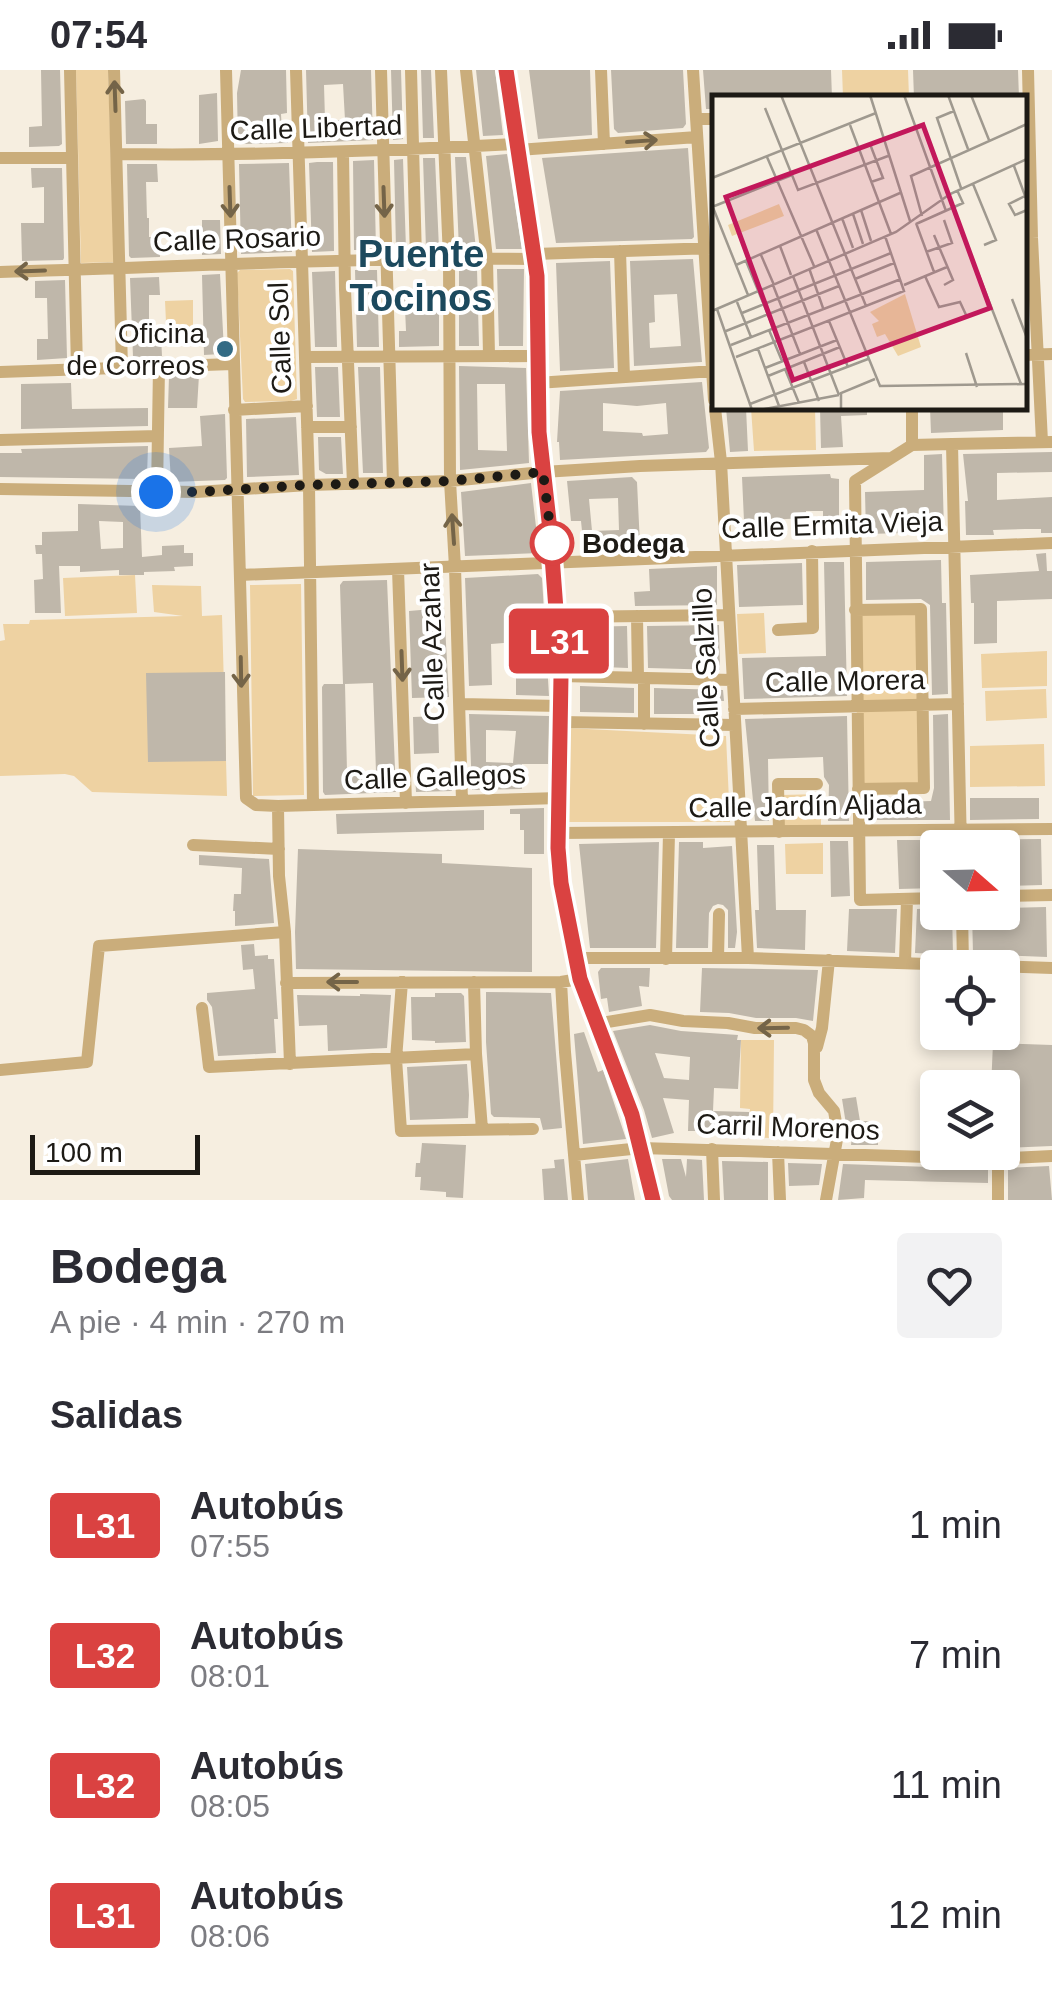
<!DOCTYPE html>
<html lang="es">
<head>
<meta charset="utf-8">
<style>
	:root { --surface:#fff; --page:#f2f2f3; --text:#2b2b33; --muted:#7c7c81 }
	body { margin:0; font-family:Arial,sans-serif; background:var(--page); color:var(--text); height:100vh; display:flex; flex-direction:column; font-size:38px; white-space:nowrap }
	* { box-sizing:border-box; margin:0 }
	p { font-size:32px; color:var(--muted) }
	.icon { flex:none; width:55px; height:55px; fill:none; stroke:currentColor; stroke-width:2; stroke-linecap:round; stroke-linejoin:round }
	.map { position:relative; height:1130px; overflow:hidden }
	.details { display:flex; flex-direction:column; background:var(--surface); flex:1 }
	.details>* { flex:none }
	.badge { padding:0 20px; border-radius:8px; font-size:35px; line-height:65px }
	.needle { width:65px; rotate:110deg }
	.buttons { position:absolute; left:920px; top:760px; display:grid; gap:20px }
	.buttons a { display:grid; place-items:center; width:100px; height:100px; border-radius:10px; background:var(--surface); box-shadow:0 5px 15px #0003; font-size:50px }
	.scale { position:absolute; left:30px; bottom:25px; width:170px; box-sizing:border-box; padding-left:10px; border:5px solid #1d1a15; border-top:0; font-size:28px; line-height:35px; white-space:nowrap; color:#1d1a15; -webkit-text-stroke:8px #fff; paint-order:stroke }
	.you { position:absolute; width:50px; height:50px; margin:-25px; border:8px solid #fff; border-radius:50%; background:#1a73e8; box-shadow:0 0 0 15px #1a73e833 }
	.map>.badge { position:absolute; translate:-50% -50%; box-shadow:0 0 0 5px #fff }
	h2 { padding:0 50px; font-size:38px; line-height:90px }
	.round { display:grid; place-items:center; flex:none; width:105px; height:105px; border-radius:10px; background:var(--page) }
	.summary { display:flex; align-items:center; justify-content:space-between; height:170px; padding:0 50px }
	h1 { font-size:48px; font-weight:800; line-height:75px }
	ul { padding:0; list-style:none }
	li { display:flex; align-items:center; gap:30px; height:130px; padding:0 50px }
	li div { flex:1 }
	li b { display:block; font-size:38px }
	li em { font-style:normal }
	li .badge { min-width:110px; font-weight:700; text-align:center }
	.status { display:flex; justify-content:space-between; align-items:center; height:70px; padding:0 50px; background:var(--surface); direction:ltr }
	.status svg { height:28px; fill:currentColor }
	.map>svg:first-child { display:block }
	.green { fill:#eed2a2 }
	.building { fill:#bfb7aa; fill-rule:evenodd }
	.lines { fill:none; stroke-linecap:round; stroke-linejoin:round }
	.minor { stroke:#caad7b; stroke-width:12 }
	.major { stroke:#a0761e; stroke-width:15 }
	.oneway { stroke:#746448 }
	.line-casing { stroke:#fff; stroke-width:22 }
	.line { stroke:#da4241; stroke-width:15 }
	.walk { stroke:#1d1a15; stroke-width:10; stroke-dasharray:0 18 }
	.poi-dot { fill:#336b85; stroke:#fff; stroke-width:4 }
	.stop-dot { fill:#fff; stroke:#da4241; stroke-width:5 }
	.labels { text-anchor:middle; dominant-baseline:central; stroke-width:8; stroke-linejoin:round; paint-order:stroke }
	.street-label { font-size:28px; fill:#1d1a15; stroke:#fff }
	.poi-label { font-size:28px; fill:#1d1a15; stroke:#fff; text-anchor:end }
	.stop-label { font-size:28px; font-weight:bold; fill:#1d1a15; stroke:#fff; text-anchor:start }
	.district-label { font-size:38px; font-weight:bold; fill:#1c495d; stroke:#fff }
	.inset-road { fill:none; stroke:#9f998f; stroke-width:2.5 }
	.view { fill:#c2185b; fill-opacity:0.15; stroke:#c2185b; stroke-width:5 }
	.inset-edge { fill:none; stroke:#1d1a15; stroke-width:5 }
</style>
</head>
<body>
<div class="status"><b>07:54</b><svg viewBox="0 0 49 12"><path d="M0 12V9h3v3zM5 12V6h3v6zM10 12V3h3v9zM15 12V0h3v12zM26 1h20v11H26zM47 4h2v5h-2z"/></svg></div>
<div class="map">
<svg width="1052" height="1130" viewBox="0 0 1052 1130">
	<rect width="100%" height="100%" fill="#f6eee0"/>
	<!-- green -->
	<path class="green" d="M76,0H108L114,192L81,193Z
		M842,0H908L909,27H843Z
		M290,199L293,201L297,329L291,331L245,332L243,329L237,203L240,200Z
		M193,230V273H167L165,231Z
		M751,338H815L816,380L754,381Z
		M135,505L137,543L65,546L63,508Z
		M301,514L304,725L253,726L250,515Z
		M152,515L201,516L202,546L222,545L227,726L92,722L74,706L65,704L0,706V571L5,570L3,554H29L30,550L183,546L154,542Z
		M921,539L924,718L858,719L855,540Z
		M764,543L766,583L739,584L737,544Z
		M1047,581V616L982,618L981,584Z
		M1046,619L1047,648L986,651L985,621Z
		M567,658L726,666L730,752H564Z
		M1044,674L1045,716L970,717V676Z
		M821,724V756H784L782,725Z
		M823,773V804H786L785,774Z
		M741,970H774L773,1068L738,1067L739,1053H749L750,1039L740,1038Z"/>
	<!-- building -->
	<path class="building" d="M41,0H60L62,74L59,76L29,77V57L42,56Z
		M241,0H286L287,43L281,44L282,63H288V73L238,74L237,23Z
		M306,0H371L373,70L308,73ZM343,14L345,50H325L324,15Z
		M391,0H401L403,69L393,70Z
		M421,0H431L434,68H423Z
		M476,0H495L503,65L483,66Z
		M529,0H590L592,65L538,69Z
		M611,0H683L686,54L683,58L618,63L614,59Z
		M703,0H831L832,28H714V39H706Z
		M913,0H1018L1019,28H914Z
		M217,23L218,71L199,74V25Z
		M144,29L146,31V54H157V74H126L125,31Z
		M688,78L694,167L692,169L556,173L542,88Z
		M507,84L522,179H496L486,86Z
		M455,87H466L476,179H459Z
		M423,88H435L439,179H426Z
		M403,89L406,179H396L394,90Z
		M374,90L376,180H354L353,91Z
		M317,92H333L334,181L312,182L309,93Z
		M289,93L292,182L241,184L239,94Z
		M127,94H157L158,112H146L147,148H149V167H159L160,187L131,188L129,186Z
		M31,98H62L64,188L63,190L22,191L21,153H44V117L32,118Z
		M202,150H220L221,184L202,185Z
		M693,189L702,292L634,296L630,191ZM677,224L681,276L650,278L649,253L655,252L654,225Z
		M610,191L614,298L560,301L556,193Z
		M459,199H477L479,276H459Z
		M497,199H524L523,276H499Z
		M355,200H377L379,277H357Z
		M335,201L337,277H315L312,202Z
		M220,204L224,281L221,284L204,285L202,205Z
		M159,207L160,225H149V266H161L162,286L133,287L130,208Z
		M65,210L67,288L37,290V269H48L47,228H35V211Z
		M433,221H439V276L399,277V261H406L405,238L398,239L397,222Z
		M459,296L526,298L529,393L460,400ZM477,314H505L507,381L478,380Z
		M315,297H338L340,347H317Z
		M358,297H380L383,403H363Z
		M199,305L197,338H168L169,306Z
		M702,312L709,378L706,382L560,390L559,372H557L560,321ZM603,333L637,336L666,333L668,364L643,366L642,363L603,361Z
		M71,313L72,339L148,338V356L21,359V314Z
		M726,338H746L748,381L730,382Z
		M820,338H867V345L841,346L843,377L821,378Z
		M930,338H1003V360L931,363Z
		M225,344L227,408L225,410L171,412L169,378L202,376L200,346Z
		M296,347L299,405L247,407L246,349Z
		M318,367H341L343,404H326L319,400Z
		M148,376L147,406L143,409L0,407V383H22L21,379Z
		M1052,382V402L997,403V430L1052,427V463H1041V459H1025L993,460L994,465H966L965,431H968L963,384Z
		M942,384L944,462L866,464L865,422L924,420V385Z
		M830,404L831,408L839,409V458L823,459V441H806V448L744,451L742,407Z
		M632,407L637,412L640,475L637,479L584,481L581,451H571L567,411ZM618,428L619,460L592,461L589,429Z
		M531,413L539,483L465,486L461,422Z
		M78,434L140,436L142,487L162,485V476L184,475V483H193V496L174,497L175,501L144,502V505H119V500L80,502V496H59L61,543H35L34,510L43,509L42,484H36L35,475H42V462L78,461ZM99,451L123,452V478L101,479Z
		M1046,483L1047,501H1052V529L997,531V573L974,574V533H971L970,505L1039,501L1036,484Z
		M941,490L942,533H946L948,624L932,625L930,535L921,529L866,530V492Z
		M824,492H844L847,626L744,629L742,588L826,586Z
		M802,493L803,535L739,537L737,495Z
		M717,496V535L635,536L634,522L650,521L649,499Z
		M538,504L542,508L549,626L516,625V572L491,574L492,615L469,616L465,508Z
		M387,510L396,722L325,725L323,722L322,617L324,614H343L340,515L343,511ZM373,613L376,702H347L345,614Z
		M444,538L449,627L412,628L409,541Z
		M719,555L720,600L648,598L647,556Z
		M627,556L628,598L578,596V557Z
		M225,602L226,691L148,692L146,603Z
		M580,616L634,618V643L580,642Z
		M654,618L723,620L724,631H704L705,644H654Z
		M469,644L549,646L548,694H522V719L472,720ZM486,660L516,661L513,693L486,692Z
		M948,644L950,750H869V733L931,731L934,718L933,645Z
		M438,646L439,683L414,684L413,647Z
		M847,646L849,751H828L829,715L824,707L823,687L768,689L769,751H755L745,649Z
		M451,702L452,721L416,722L415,703Z
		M970,728H1039V749L970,750Z
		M544,738V784H524V760H520V744H510V739Z
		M484,740V760L337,764L336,744Z
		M1041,769L1042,815L1002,816V778H971V770Z
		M897,770H951V778H938V818L899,819Z
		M830,771H848L850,826L831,827Z
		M659,772L656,878H590L579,774Z
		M679,772H703V778L732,776L737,862L735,878H728V840L723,835L718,834L713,836L709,843L708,878H676Z
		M757,775H774L776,840H806L805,880L757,878L755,840H759Z
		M298,779L442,784V793L532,798V902L296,899L295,862Z
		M199,785L269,789L274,853L235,856V841H233L234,824H241L242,798L199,795Z
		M1046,837L1047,887L973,884L972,842H1002V838Z
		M938,838V842H952L953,885L915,883L917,839Z
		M849,839H897L895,883L847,881Z
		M254,874L255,886L268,885V889H274L278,949H274L276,983L218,986L212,937L207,930V923L255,919L253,899L243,900L241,875Z
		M601,898H650L649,917L639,916L642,936L609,942L607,928L601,929L598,902Z
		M702,898L818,900L813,951L796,948H756L729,943L700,942Z
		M486,922L551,923L562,1058L543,1060L540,1048L494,1047L491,1044L486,972Z
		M435,923H461L464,926L466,972L435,973V971L412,970L411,927H435Z
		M360,924L391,925L387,978L328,981L327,955L299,956L297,925L360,926Z
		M650,955L681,961L738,965L737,970H741L738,1019L714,1018L713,1041L749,1042V1053H739V1061L707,1060V1065H698V1061H688L689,1030L663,1028L674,1063L652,1068L644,1040L613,961ZM655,983L690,987L689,1010L664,1008Z
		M584,962L598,1002L603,1000L626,1069L583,1074L574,964Z
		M993,973L1052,975V1076L1002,1078V1018H991Z
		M467,994L469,1025L468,1048L410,1050L407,997Z
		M856,1027L860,1051H869L871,1068H878V1075H851L852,1067H848L842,1029Z
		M422,1073L466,1075L463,1128L446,1127V1122L420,1120L421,1107H415L416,1093H420Z
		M564,1089L568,1130H544L542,1099L555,1098L554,1090Z
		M628,1089L635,1130H588L585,1094Z
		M662,1089H681L686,1107L687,1089L702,1090L704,1130H672L669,1126Z
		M722,1091L768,1092V1130H724Z
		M788,1093L822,1094L819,1115L789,1116Z
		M843,1094L988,1099V1113L865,1110L864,1128L838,1130Z
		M1049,1096L1052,1130H1008V1098Z"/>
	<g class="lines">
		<!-- minor -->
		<path class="minor" d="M70,0L77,299
			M114,0L122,298
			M226,0L246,728L256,735L278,736L559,728
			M296,0L309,415L313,735
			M381,0L393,413
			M411,0L416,189
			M441,0L449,188L450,411L455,497L462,731
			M466,0L487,189L489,286
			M601,0L604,74
			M693,0L714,330
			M1028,0L1032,168L1042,372
			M696,49H714
			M518,80L697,67
			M343,83L345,219L353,414
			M117,84C250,86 383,81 516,74
			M0,88H72
			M620,181L624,307
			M535,184L714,178
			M0,202C178,197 357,187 535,189
			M1024,285L1052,284
			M305,287L537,286
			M0,302L233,294
			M537,313L714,301
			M715,338L721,392L748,888
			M912,338V375L855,411L860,830L938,828
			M234,340L307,336
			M307,357H351
			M0,370L158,366
			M912,375L952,374
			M0,419L196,422L309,415L450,411L543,402L640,396L891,388
			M157,422L159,297
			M398,499L406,733
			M240,505L1052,473
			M855,540L921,539L924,718L858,719
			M637,546L638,608
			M558,547L729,545
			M778,560L813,558L812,481
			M561,606L732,610
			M460,634L561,636
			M734,639L958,634
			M561,652L735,655
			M644,654V608
			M278,736L279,806L285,862L290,994
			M779,762L778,714H817
			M558,763L1052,759
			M193,775L279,779
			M961,778L952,374L1052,372
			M1002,826L1052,825
			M962,842L963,894
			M575,888H748L1052,898
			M718,888L719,844
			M666,889L669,763
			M905,892L907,829
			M402,912L396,989L401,1061L533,1059
			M474,912L476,984L482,1059
			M561,912L565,982L578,1130
			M286,913L561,912L579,909
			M202,938L209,997L476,984
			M595,954L650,945L683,951L728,953L755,958H796L804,960L812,966L814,973V1010L819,1023L834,1041L838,1064L826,1130
			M817,977L822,958L829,890
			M0,1000L87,992L99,876L285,862
			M712,1079L714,1130
			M778,1082L780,1130
			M574,1085L641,1078L991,1089L1052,1086
			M998,1088V1130"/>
		<!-- major -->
		<path class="major" d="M506,0L537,205L538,339L553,491L561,606L558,778L561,813L579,909L632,1045L653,1130"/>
	</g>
	<!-- one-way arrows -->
	<defs><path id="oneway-shaft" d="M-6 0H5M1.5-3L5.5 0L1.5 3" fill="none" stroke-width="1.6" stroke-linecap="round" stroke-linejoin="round" transform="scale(2.5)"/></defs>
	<g class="oneway">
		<use href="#oneway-shaft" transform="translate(115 26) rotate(-92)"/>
		<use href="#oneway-shaft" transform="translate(642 71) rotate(-4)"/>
		<use href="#oneway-shaft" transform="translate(230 132) rotate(88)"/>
		<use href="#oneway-shaft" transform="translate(384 132) rotate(88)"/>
		<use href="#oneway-shaft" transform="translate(30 201) rotate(178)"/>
		<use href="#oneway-shaft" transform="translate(453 459) rotate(-94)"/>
		<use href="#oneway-shaft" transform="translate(402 596) rotate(88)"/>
		<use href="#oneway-shaft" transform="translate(241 602) rotate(89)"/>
		<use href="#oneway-shaft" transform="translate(342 912) rotate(180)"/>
		<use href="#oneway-shaft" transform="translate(773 958) rotate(179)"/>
	</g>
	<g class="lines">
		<!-- line casing -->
		<g class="line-casing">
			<path id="line" d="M506,0L537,206L539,362L550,460L561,606L558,778L561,813L580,909L632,1045L653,1130"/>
		</g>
		<!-- line -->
		<use href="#line" class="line"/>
		<!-- walk -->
		<path class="walk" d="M156,422H196L309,415L450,411L543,402L552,473"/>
	</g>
	<!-- markers -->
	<circle class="poi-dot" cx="225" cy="279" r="10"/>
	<circle class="stop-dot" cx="552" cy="473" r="20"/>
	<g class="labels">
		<!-- street labels -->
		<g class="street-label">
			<text transform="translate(316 58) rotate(-2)">Calle Libertad</text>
			<text transform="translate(237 169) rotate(-2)">Calle Rosario</text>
			<text transform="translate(280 268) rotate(-92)">Calle Sol</text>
			<text transform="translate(832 455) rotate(-2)">Calle Ermita Vieja</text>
			<text transform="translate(432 572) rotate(-92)">Calle Azahar</text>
			<text transform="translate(706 598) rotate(-93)">Calle Salzillo</text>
			<text transform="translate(845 611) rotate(-1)">Calle Morera</text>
			<text transform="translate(435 707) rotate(-2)">Calle Gallegos</text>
			<text transform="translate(805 736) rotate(-1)">Calle Jardín Aljada</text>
			<text transform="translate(788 1057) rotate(2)">Carril Morenos</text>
		</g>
		<!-- poi labels -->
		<g class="poi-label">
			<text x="205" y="263">Oficina<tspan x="205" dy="32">de Correos</tspan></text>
		</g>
		<!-- stop labels -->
		<g class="stop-label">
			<text x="582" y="473">Bodega</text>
		</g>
		<!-- district labels -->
		<g class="district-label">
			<text x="421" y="184">Puente<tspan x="421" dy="44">Tocinos</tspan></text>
		</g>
	</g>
	<!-- overview -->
	<g transform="translate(712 25)">
		<rect width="315" height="315" fill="#f6eee0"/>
		<path d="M67,109L72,121L20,141L16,130ZM193,199L209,252L186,261L173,239L165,242L160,229L167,226L158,217Z" fill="#eed2a2"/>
		<path class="inset-road" d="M69,0L154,211M158,0L198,126M192,0L234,116M236,0L256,54M259,0L277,45M53,13L86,95L176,61M242,16L225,23L249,93M138,30L179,139M158,49L171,83L159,87M55,62L102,171M302,71L315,106M0,83L164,18M261,89L284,145L272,150M313,101L297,109L303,120L315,115M0,110L36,200M0,112L80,80M149,115L159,146M141,119L151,149M210,121L199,81L315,29M130,123L141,153M204,128L222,177M204,129L251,108L245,95M104,134L168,291L315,289M222,140L241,185L232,190M68,151L79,180M214,157L240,148L232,125M49,160L62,190M34,166L61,232M24,170L188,98M97,173L111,213M266,178L309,289M81,181L127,300M213,181L227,212L248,207L255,222M143,184L182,168M61,190L88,259M192,190L235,172M300,204L315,243M25,207L39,242M5,214L40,315M0,216L184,137L238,99L315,64M30,218L179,158M117,226L136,272M57,235L70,266M14,236L127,191M19,250L189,184M46,254L67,311M254,258L265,292M24,262L192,196L173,141M92,267L107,306M53,273L125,245M73,274L87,308M56,281L128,252M38,309L156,264M47,315L127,300M129,315V298L163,284"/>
		<path class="view" d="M211,30L278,213L81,285L14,102Z"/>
		<rect width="315" height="315" class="inset-edge"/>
	</g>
</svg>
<div class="buttons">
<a><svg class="needle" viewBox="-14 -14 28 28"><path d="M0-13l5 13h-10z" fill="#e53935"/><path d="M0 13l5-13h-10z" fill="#7c7c81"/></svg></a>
<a><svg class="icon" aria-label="locate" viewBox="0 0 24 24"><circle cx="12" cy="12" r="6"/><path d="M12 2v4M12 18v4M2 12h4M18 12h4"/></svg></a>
<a><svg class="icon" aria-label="layers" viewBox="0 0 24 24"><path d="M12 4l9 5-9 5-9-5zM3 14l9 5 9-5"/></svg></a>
</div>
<div class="scale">100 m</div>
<div class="you" style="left:156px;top:422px"></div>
<b class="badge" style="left:559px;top:571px;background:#da4241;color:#fff">L31</b>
</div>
<section class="details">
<div class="summary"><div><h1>Bodega</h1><p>A pie · 4 min · 270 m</p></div><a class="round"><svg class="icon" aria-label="heart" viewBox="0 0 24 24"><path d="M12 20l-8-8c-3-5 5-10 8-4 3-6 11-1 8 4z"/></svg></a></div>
<h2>Salidas</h2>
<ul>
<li><span class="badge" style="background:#da4241;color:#fff">L31</span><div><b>Autobús</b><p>07:55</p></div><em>1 min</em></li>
<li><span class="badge" style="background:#da4240;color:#fff">L32</span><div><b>Autobús</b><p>08:01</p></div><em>7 min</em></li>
<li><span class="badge" style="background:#da4241;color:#fff">L32</span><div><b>Autobús</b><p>08:05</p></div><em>11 min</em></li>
<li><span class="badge" style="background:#da4241;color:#fff">L31</span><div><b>Autobús</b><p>08:06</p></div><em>12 min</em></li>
</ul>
</section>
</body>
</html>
